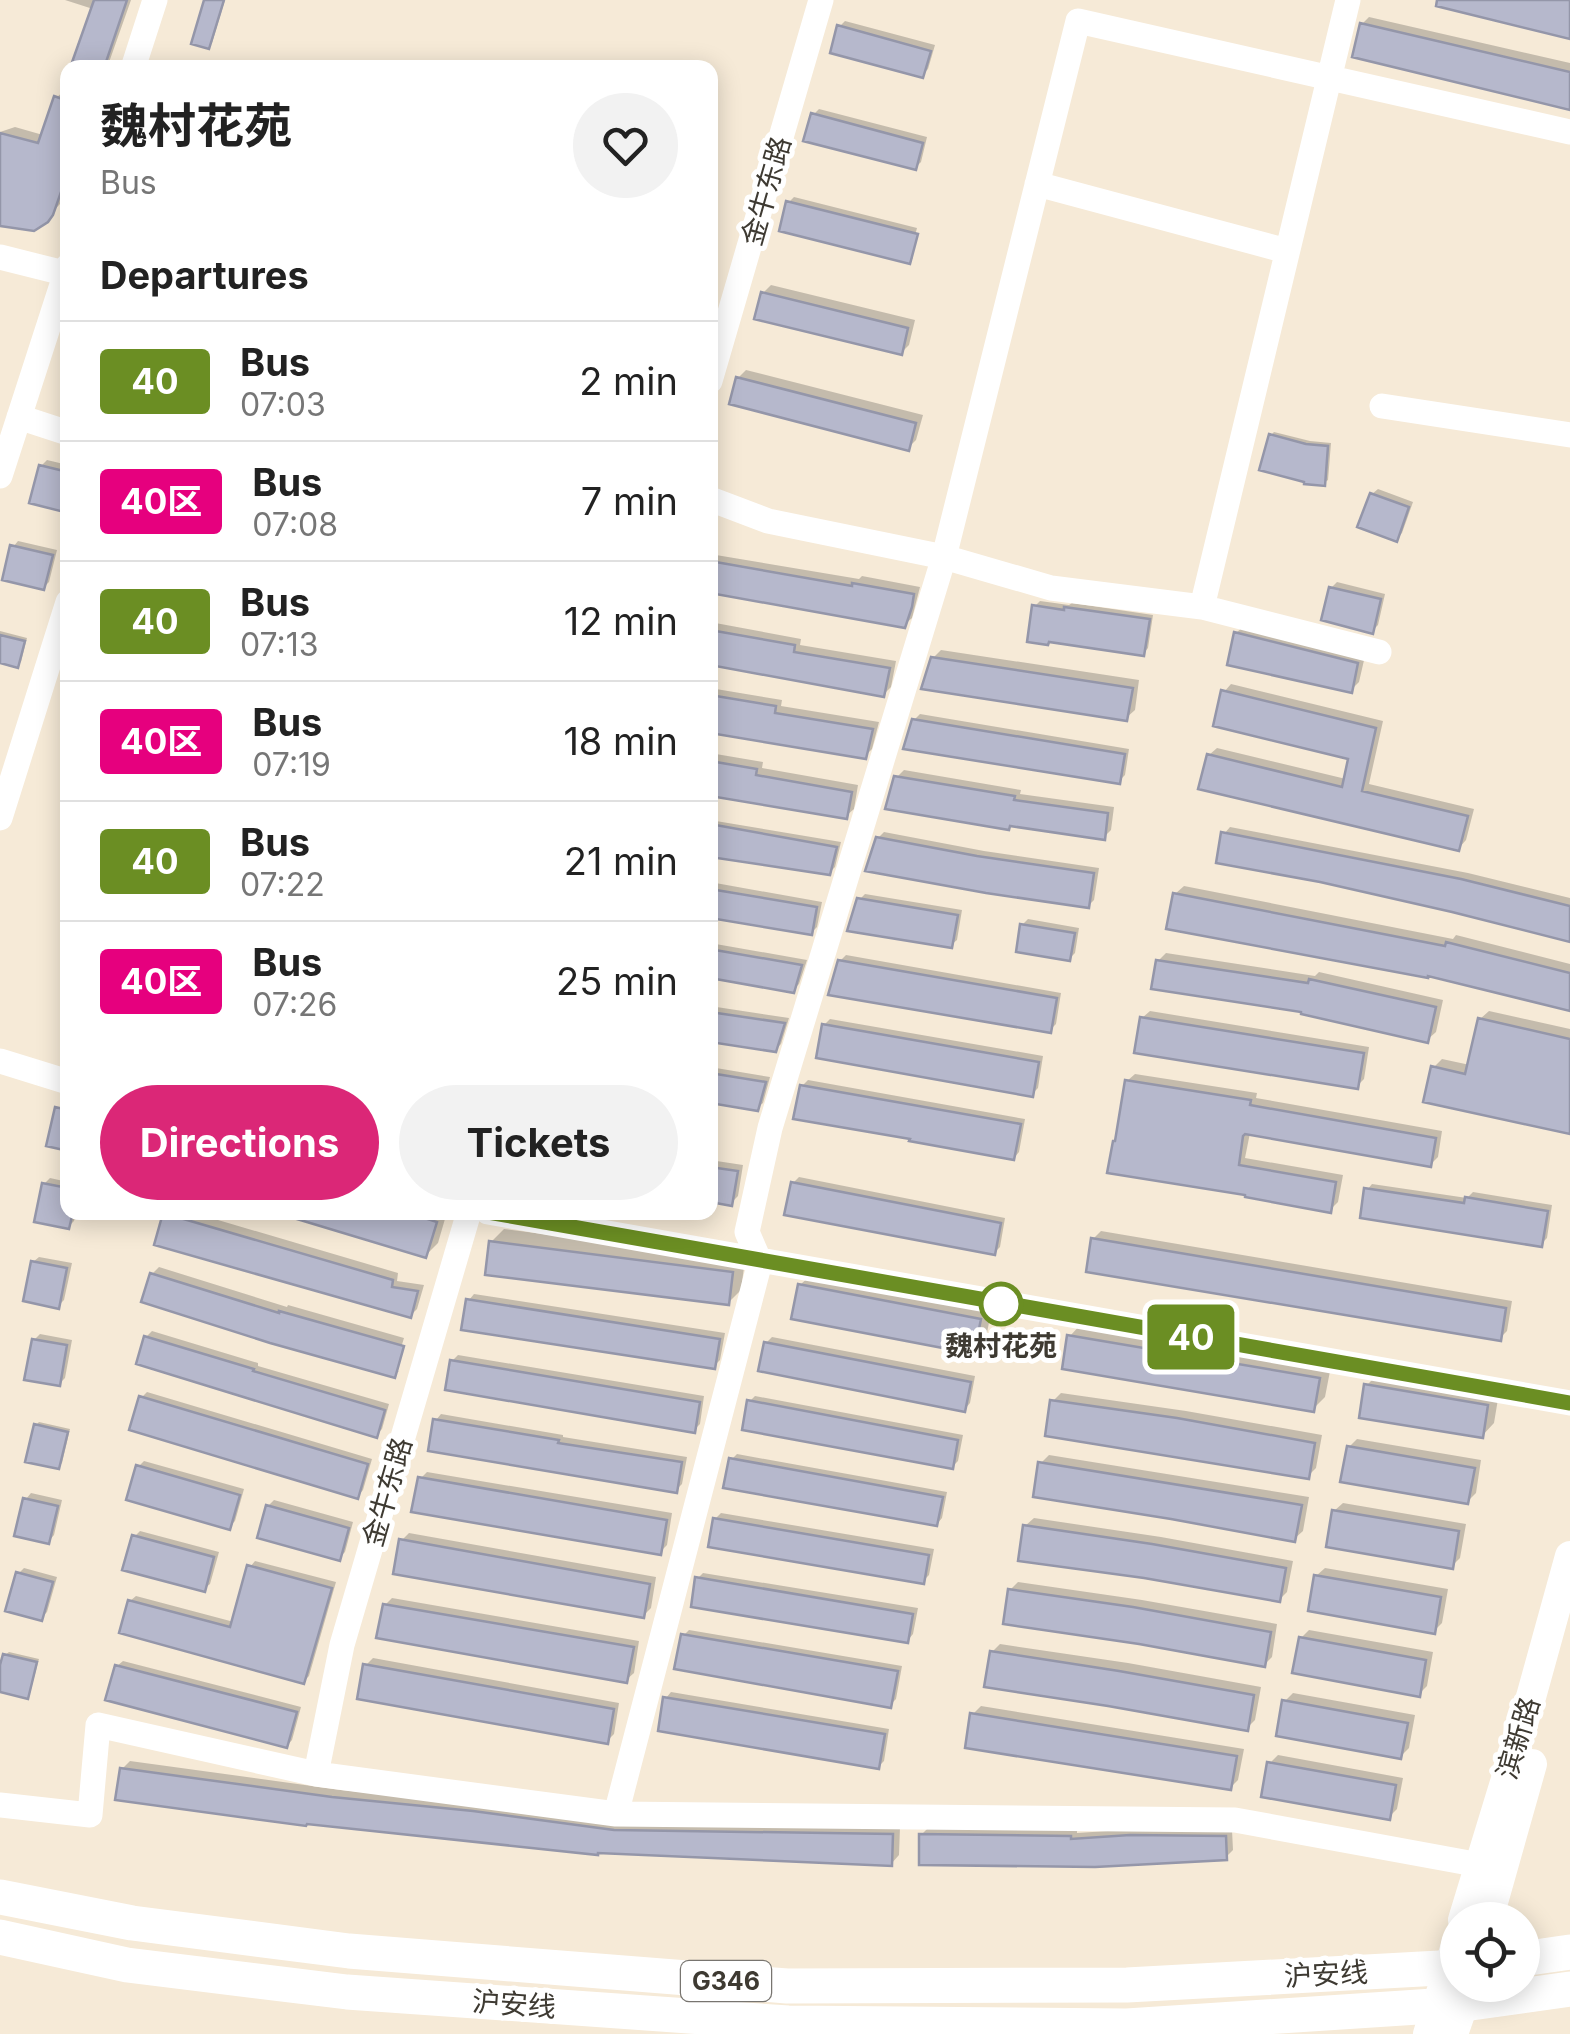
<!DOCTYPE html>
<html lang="en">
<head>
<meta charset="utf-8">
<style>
	:root { --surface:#fff; --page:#f2f2f2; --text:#222; --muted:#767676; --line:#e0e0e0; --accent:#db2777 }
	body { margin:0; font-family:Inter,"Noto Sans SC",sans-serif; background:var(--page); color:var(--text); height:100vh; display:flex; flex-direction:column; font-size:38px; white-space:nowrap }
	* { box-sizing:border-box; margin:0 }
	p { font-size:32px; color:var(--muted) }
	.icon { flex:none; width:55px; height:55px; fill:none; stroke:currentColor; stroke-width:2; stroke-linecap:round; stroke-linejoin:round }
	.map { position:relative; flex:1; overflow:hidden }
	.sheet { position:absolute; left:60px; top:60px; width:658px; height:1160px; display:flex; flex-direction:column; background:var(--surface); border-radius:20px; box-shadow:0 5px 25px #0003 }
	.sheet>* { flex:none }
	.badge { padding:0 20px; border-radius:8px; font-size:35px; line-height:65px }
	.tools { position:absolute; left:1440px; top:1902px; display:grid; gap:20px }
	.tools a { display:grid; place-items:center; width:100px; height:100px; border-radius:50%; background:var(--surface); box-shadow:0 5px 25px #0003; font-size:50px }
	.map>.badge { position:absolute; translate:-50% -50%; box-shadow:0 0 0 5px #fff }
	h2 { padding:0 40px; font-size:38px; line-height:90px }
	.round { display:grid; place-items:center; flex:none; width:105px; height:105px; border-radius:52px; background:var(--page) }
	.head { display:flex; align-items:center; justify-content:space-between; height:170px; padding:0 40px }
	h1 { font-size:48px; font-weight:700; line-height:75px }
	.primary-button { display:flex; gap:20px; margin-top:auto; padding:20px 40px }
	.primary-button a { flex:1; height:115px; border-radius:60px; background:var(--accent); color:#fff; font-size:40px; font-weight:700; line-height:115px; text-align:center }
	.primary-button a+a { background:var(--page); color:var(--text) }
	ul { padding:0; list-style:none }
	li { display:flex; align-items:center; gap:30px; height:120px; padding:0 40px; border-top:2px solid var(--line) }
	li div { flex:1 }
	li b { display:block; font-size:38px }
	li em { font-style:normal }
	li .badge { min-width:110px; font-weight:700; text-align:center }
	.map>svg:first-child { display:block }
	.shadow { fill:#0003 }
	.building { fill:#b6b8cc; stroke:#9496a9; stroke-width:2.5 }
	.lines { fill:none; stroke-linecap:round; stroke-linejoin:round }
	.minor { stroke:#fff; stroke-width:25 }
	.major { stroke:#fff; stroke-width:30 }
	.highway { stroke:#fff; stroke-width:35 }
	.line-casing { stroke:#fff; stroke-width:22 }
	.line { stroke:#6b8e23; stroke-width:15 }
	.stop-dot { fill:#fff; stroke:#6b8e23; stroke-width:5 }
	.labels { text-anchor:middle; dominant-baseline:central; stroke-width:10; stroke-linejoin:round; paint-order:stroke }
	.shield { fill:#fff; stroke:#787570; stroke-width:2.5 }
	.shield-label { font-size:25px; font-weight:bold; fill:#3e3a32 }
	.street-label { font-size:28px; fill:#3e3a32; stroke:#fff }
	.stop-label { font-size:28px; font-weight:bold; fill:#3e3a32; stroke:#fff }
</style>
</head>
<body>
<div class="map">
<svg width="1570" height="2034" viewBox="0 0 1570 2034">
	<rect width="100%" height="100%" fill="#f6ead7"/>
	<!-- shadow -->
	<path class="shadow" d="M65,0H131L107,68H73L93,9Z
		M207,0H225L212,43L209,47Z
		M1369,17L1570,63V108L1362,24Z
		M845,21L935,45L928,69L922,75L840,26Z
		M68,83V183L60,204L40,225L0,223V132L15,127L43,135L56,98L65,90Z
		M819,109L927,137L921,162L915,168L813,115Z
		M794,197L917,228L909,258H913L910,261L788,203Z
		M771,285L915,320L909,345L901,353L763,293Z
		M746,370L923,415L916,440L908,448L738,378Z
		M1274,432L1310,441L1331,443L1328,480L1324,483L1271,435Z
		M47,460L68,465L67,510L41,466Z
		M1378,489L1413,502L1402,533L1396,539L1372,494Z
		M18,541L57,550L49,582L44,587L13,547Z
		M710,554L859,579L862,576L920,587L912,618L904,625L710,591Z
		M1337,582L1385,594L1378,625L1372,631L1331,588Z
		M1040,601L1069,605L1072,603L1153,615L1148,648L1143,654L1034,607Z
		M710,622L801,639L800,645L896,661L891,687L884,694L710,663Z
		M1245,625L1365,656L1359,682L1351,690L1236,633Z
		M0,631L27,638L21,662L17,665L0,661Z
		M941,650L1139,680L1135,710L1126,718L933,658Z
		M1231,684L1383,721L1369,784L1474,809L1466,840L1459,848L1209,755L1217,748L1346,779L1351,757L1224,692Z
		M710,688L782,700L781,706L879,722L872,749L865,756L710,730Z
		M920,714L1129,749L1125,775L1119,781L914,720Z
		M710,753L763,762L762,768L858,785L854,809L846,816L710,794Z
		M904,770L1021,790L1020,794L1114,807L1111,830L1104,837L1012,824L896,778Z
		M710,820L841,842L835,867L829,873L710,854Z
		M1230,827L1468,873L1570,898V940L1224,834Z
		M884,832L984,851L1099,868L1094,900L1088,906L878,838Z
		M710,882L822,902L817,927L811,933L710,916Z
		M1184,886L1453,939L1456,935L1570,964V1009L1175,894Z
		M865,894L962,910L957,940L951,945L859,900Z
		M1028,919L1079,928L1075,953L1070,958L1022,925Z
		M710,943L807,960L799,984L793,990L710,975Z
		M1166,953L1315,976L1319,972L1443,1000L1436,1032L1427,1040L1158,961Z
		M846,955L1061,993L1056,1024L1050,1030L840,961Z
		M710,1006L789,1018L781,1044L775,1050L710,1038Z
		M1150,1011L1369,1047L1364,1079L1357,1086L1142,1018Z
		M1489,1011L1570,1029V1132L1433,1068L1442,1059L1470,1065L1480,1019Z
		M830,1019L1043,1056L1038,1088L1032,1094L824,1025Z
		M710,1067L770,1077L763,1103L757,1108L710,1101Z
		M1135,1074L1257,1093L1256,1098L1442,1131L1438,1157L1430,1165L1250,1133L1245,1158L1343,1175L1338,1202L1330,1210L1247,1195L1127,1081Z
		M808,1080L1025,1119L1019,1152L1014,1158L802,1086Z
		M710,1160L743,1165L738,1196L731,1203L710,1200Z
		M799,1177L1005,1218L1000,1247L994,1253L793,1183Z
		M50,1178L68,1182V1212H76L74,1221L69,1226L44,1184Z
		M1372,1184L1467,1198L1473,1192L1552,1205L1547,1238L1541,1244L1367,1190Z
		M167,1212H191L398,1273L397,1281L424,1285L417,1309L410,1316L165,1214Z
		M283,1212H447L438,1243L426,1255Z
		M504,1229L745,1260L741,1290L728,1303L491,1242Z
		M1101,1231L1512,1301L1507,1331L1500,1338L1093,1239Z
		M39,1257L72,1263L64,1300L58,1306L33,1262Z
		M159,1267L287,1307L288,1305L404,1338L394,1371H399L394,1375L152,1274Z
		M813,1273L992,1307L986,1338L973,1351L800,1285Z
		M474,1294L725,1333L720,1360L714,1366L469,1300Z
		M1082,1323L1331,1366L1325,1397L1313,1409L1070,1336Z
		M152,1331L258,1363V1366L389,1404L382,1429L376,1435L146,1337Z
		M40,1334L72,1340L65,1378L59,1384L34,1340Z
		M772,1337L975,1376L970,1403L965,1409L766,1343Z
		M458,1355L704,1396L700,1424L694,1430L452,1361Z
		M1379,1373L1499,1393L1494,1423L1482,1436L1366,1386Z
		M147,1392L372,1459L363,1490L358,1496L141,1398Z
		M1061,1393L1186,1411L1322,1435L1316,1468L1308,1476L1053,1401Z
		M755,1396L963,1435L958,1461L952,1467L749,1402Z
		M441,1414L563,1435V1437L687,1457L682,1484L676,1490L436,1420Z
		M39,1422L70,1429L62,1463L58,1467L36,1425Z
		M1357,1439L1481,1460L1476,1493L1468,1501L1349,1447Z
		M737,1454L947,1492L942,1518L937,1524L731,1460Z
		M1049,1455L1309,1497L1303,1531L1294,1539L1041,1463Z
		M144,1461L244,1489L235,1521L229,1527L139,1466Z
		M427,1472L672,1513L667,1545L660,1552L420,1479Z
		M31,1493L62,1500L54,1535L49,1541L26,1499Z
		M274,1500L353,1522L345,1552L339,1558L268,1506Z
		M1343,1503L1466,1524L1460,1558L1452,1566L1334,1511Z
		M721,1513L934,1549L929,1575L923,1581L715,1519Z
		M1034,1518L1161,1537L1293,1561L1287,1592L1279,1600L1025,1526Z
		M140,1531L219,1552L210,1584L204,1589L134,1537Z
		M409,1533L656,1577L651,1608L644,1615L402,1540Z
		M255,1561L336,1582L309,1676L304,1681L130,1601L136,1596L234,1622L250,1567Z
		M24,1568L57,1577L47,1612L41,1618L18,1574Z
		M1325,1568L1448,1589L1442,1623L1434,1631L1316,1576Z
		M703,1573L918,1608L913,1634L908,1640L698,1578Z
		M1018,1582L1142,1600L1277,1624L1272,1657L1264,1665L1139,1642L1010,1590Z
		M392,1598L639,1641L634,1673L626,1680L385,1605Z
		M689,1630L902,1666L896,1699L890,1705L683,1636Z
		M1309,1630L1433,1652L1427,1686L1419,1694L1301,1638Z
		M1000,1644L1128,1663L1261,1687L1255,1720L1247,1728L992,1652Z
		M9,1652L39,1659L30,1693L27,1696L0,1689V1675L5,1655Z
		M373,1658L619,1703L614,1734L607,1741L366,1665Z
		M123,1661L301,1707L292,1740L287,1746L117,1666Z
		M671,1692L889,1729L884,1761L878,1767L666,1698Z
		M1293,1693L1415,1715L1409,1748L1401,1756L1284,1702Z
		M981,1706L1244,1749L1238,1780L1230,1788L973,1714Z
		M1278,1755L1403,1778L1397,1809L1389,1817L1270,1763Z
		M130,1761L341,1790L483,1804L900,1827L899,1855L891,1864L597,1852L122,1769Z
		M928,1828L1077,1830V1833L1138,1829L1232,1830L1233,1850L1226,1857L921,1835Z"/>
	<!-- building -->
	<path class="building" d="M94,0H127L104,68H70Z
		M204,0H224L209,49L191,44Z
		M1437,0H1570V39L1436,6Z
		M1360,23L1570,72V110L1352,57Z
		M837,25L931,51L923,78L830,53Z
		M54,96L68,101V172L53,215L48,222L34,231L0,226V133L38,143Z
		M811,113L923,143L916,170L803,141Z
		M786,201L918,234L910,264L779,231Z
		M761,292L908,328L902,355L754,319Z
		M736,377L916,423L909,451L729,404Z
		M1269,434L1306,444L1328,446L1325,486L1304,484V482L1259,470Z
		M39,465L68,472V513L29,503Z
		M1370,493L1409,507L1397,542L1357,527Z
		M10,545L53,555L44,590L2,580Z
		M710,561L852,586V583L914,594L912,607L905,628L710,593Z
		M1329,587L1381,599L1373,634L1321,620Z
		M1032,605L1064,610V607L1150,619L1144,656L1049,642L1048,645L1027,642Z
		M710,630L795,645L794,652L890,668L884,697L710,665Z
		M1234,632L1358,663L1352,693L1227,665Z
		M0,635L25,641L18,668L0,663Z
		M931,657L1133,688L1127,721L921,689Z
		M1221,690L1376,728L1362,791L1468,816L1459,851L1198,789L1207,754L1342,787L1348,759L1213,726Z
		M710,695L776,706L775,713L873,729L866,759L710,733Z
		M912,719L1125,754L1120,784L903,749Z
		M710,761L757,769L756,775L852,792L847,819L710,796Z
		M894,776L1015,796L1014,800L1108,813L1105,840L1010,826L1009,830L885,809Z
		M710,824L837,847L830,875L710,857Z
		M1221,832L1461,879L1570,906V942L1452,912L1320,882L1216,863Z
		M876,837L977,856L1094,873L1089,908L986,893L865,871Z
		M710,889L817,907L812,935L710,918Z
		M1173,893L1445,946L1446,942L1570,973V1011L1428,976V978L1166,929Z
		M857,898L958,915L952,948L847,931Z
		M1020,924L1075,933L1070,961L1016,952Z
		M715,950L802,965L794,993L710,978Z
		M838,960L1057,998L1051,1033L828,995Z
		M1156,960L1308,983L1309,979L1436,1007L1428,1043L1301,1014V1012L1151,989Z
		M710,1012L785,1023L776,1052L710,1042Z
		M1140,1017L1364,1053L1358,1089L1134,1053Z
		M1478,1018L1570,1039V1134L1423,1102L1431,1066L1465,1074Z
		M822,1024L1039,1062L1033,1097L816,1058Z
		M710,1073L766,1082L758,1111L710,1103Z
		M1125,1080L1251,1100L1250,1105L1436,1138L1431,1167L1245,1134L1243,1136L1239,1165L1336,1182L1331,1213L1245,1197V1195L1107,1173L1113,1141H1115Z
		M800,1085L1021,1124L1014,1160L909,1141L910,1139L793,1119Z
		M55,1107L68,1110V1151L46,1146Z
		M710,1167L738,1171L732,1206L710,1202Z
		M791,1182L1001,1223L995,1255L784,1215Z
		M42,1183L68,1188V1212H73L69,1229L34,1222Z
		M1364,1188L1464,1203L1465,1197L1548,1211L1542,1247L1360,1218Z
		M287,1212H406L437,1222L426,1258L287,1216Z
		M163,1213L393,1280L392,1287L418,1291L411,1318L154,1245Z
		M1091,1238L1506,1308L1501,1341L1086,1272Z
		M489,1241L733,1272L729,1305L485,1275Z
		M31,1261L67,1268L59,1309L23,1301Z
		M150,1273L279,1313V1311L404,1346L395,1378L270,1343L141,1302Z
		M798,1284L981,1319L974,1354L791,1319Z
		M466,1299L720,1339L715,1369L461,1330Z
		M1067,1335L1320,1378L1314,1412L1062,1369Z
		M144,1336L254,1369L253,1371L385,1410L377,1438L136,1364Z
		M32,1339L67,1345L60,1386L24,1380Z
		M764,1342L971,1382L965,1412L758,1371Z
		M450,1360L700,1402L695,1433L445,1390Z
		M1364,1384L1488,1405L1483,1438L1359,1418Z
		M139,1396L368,1464L358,1499L129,1430Z
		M747,1400L958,1440L953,1469L742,1430Z
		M1050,1400L1177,1418L1315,1443L1309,1479L1045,1436Z
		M433,1419L559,1440L558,1443L682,1462L677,1493L428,1451Z
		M34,1424L68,1432L59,1469L25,1462Z
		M1347,1446L1475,1468L1468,1504L1340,1482Z
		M729,1458L943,1497L937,1526L723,1488Z
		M1038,1462L1302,1505L1295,1542L1171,1519L1033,1497Z
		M136,1465L240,1495L230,1530L126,1500Z
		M418,1477L667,1520L661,1555L411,1512Z
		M23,1498L58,1506L49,1544L14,1536Z
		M266,1505L349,1528L340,1561L257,1538Z
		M1332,1510L1459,1531L1453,1569L1326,1547Z
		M713,1518L929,1555L924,1584L708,1547Z
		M1023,1525L1152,1544L1286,1568L1280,1602L1144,1578L1018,1561Z
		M132,1535L214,1557L205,1592L122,1570Z
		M399,1539L650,1584L644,1618L393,1574Z
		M247,1565L332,1588L304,1684L119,1633L128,1600L230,1627Z
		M16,1572L53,1582L42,1621L5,1611Z
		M1314,1575L1441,1597L1435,1634L1308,1611Z
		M695,1577L913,1614L908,1643L691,1607Z
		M1008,1589L1133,1607L1271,1632L1265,1667L1139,1644L1003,1624Z
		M383,1604L634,1647L627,1683L376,1638Z
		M681,1634L898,1671L891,1708L674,1669Z
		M1299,1637L1426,1660L1420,1697L1292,1673Z
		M990,1651L1119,1671L1254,1695L1248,1731L1108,1706L984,1687Z
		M3,1654L37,1662L28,1699L0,1692V1665Z
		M363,1664L614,1709L608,1744L357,1699Z
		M115,1665L297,1712L287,1748L105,1700Z
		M663,1697L885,1734L879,1769L658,1731Z
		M1282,1700L1408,1723L1401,1759L1276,1736Z
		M970,1713L1237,1756L1231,1790L965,1748Z
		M1267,1762L1396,1785L1390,1820L1261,1797Z
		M120,1768L332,1797L473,1811L614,1830L893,1834L892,1866L598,1853V1855L307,1824L306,1826L115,1800Z
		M919,1834L1071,1836V1839L1130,1835L1226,1836L1227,1860L1095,1867L919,1865Z"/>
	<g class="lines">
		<!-- minor -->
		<path class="minor" d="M133,68L155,0
			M1037,184L1287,251
			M0,257L68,274
			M710,381L821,0
			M1382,406L1570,435
			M19,417L68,433
			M0,476L68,266
			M710,499L768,521L944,557L1051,588L1202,607L1379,652
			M1202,607L1348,0
			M0,818L68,602
			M0,1061L68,1082
			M488,1212L1570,1403
			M316,1774L342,1645L469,1212
			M0,1805L90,1815L98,1725L316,1774L616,1814L1235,1820L1480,1865
			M616,1814L760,1262L747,1232L770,1128L944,557L1078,21L1570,132"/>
		<!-- major -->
		<path class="major" d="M1463,1920L1531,1697L1570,1556
			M1488,1920L1532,1764
			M1428,2034L1458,1939
			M1453,2034L1470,1985"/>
		<!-- highway -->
		<path class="highway" d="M0,1897L132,1923L349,1951L787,1986L1127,1985L1458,1967
			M0,1937L127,1965L347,1992L788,2023L1127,2026L1464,2004L1570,1989
			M1522,1959L1570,1952"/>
	</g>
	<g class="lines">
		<!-- line casing -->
		<g class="line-casing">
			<path id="line" d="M488,1212L1570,1403"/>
		</g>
		<!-- line -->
		<use href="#line" class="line"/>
	</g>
	<!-- markers -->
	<circle class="stop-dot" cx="1001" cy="1304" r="20"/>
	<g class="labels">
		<!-- shield labels -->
		<rect class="shield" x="681" y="1961" width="90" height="40" rx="8"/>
		<g class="shield-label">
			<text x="726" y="1981">G346</text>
		</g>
		<!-- street labels -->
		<g class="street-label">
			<text transform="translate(766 191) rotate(-74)">金牛东路</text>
			<text transform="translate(387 1492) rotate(-74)">金牛东路</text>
			<text transform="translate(1518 1738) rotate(-73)">滨新路</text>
			<text transform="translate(1326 1974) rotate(-3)">沪安线</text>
			<text transform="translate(514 2004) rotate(4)">沪安线</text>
		</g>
		<!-- stop labels -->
		<g class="stop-label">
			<text x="1001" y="1346">魏村花苑</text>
		</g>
	</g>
</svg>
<div class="tools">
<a><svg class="icon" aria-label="locate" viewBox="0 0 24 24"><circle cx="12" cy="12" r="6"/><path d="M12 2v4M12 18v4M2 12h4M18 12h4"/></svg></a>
</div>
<b class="badge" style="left:1191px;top:1337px;background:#6b8e23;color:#fff">40</b>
<section class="sheet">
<div class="head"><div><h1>魏村花苑</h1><p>Bus</p></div><a class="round"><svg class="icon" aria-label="heart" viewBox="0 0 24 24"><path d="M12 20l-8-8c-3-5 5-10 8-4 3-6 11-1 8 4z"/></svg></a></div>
<h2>Departures</h2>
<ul>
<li><span class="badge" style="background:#6b8e23;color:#fff">40</span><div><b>Bus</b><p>07:03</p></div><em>2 min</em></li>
<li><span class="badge" style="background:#e6007e;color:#fff">40区</span><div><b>Bus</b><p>07:08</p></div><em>7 min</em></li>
<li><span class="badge" style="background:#6b8e23;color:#fff">40</span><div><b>Bus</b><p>07:13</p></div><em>12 min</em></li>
<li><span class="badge" style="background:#e6007e;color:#fff">40区</span><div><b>Bus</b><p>07:19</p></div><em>18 min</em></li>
<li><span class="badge" style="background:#6b8e23;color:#fff">40</span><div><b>Bus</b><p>07:22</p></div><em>21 min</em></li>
<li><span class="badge" style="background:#e6007e;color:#fff">40区</span><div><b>Bus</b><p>07:26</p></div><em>25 min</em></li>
</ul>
<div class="primary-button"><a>Directions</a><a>Tickets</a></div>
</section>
</div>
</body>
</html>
